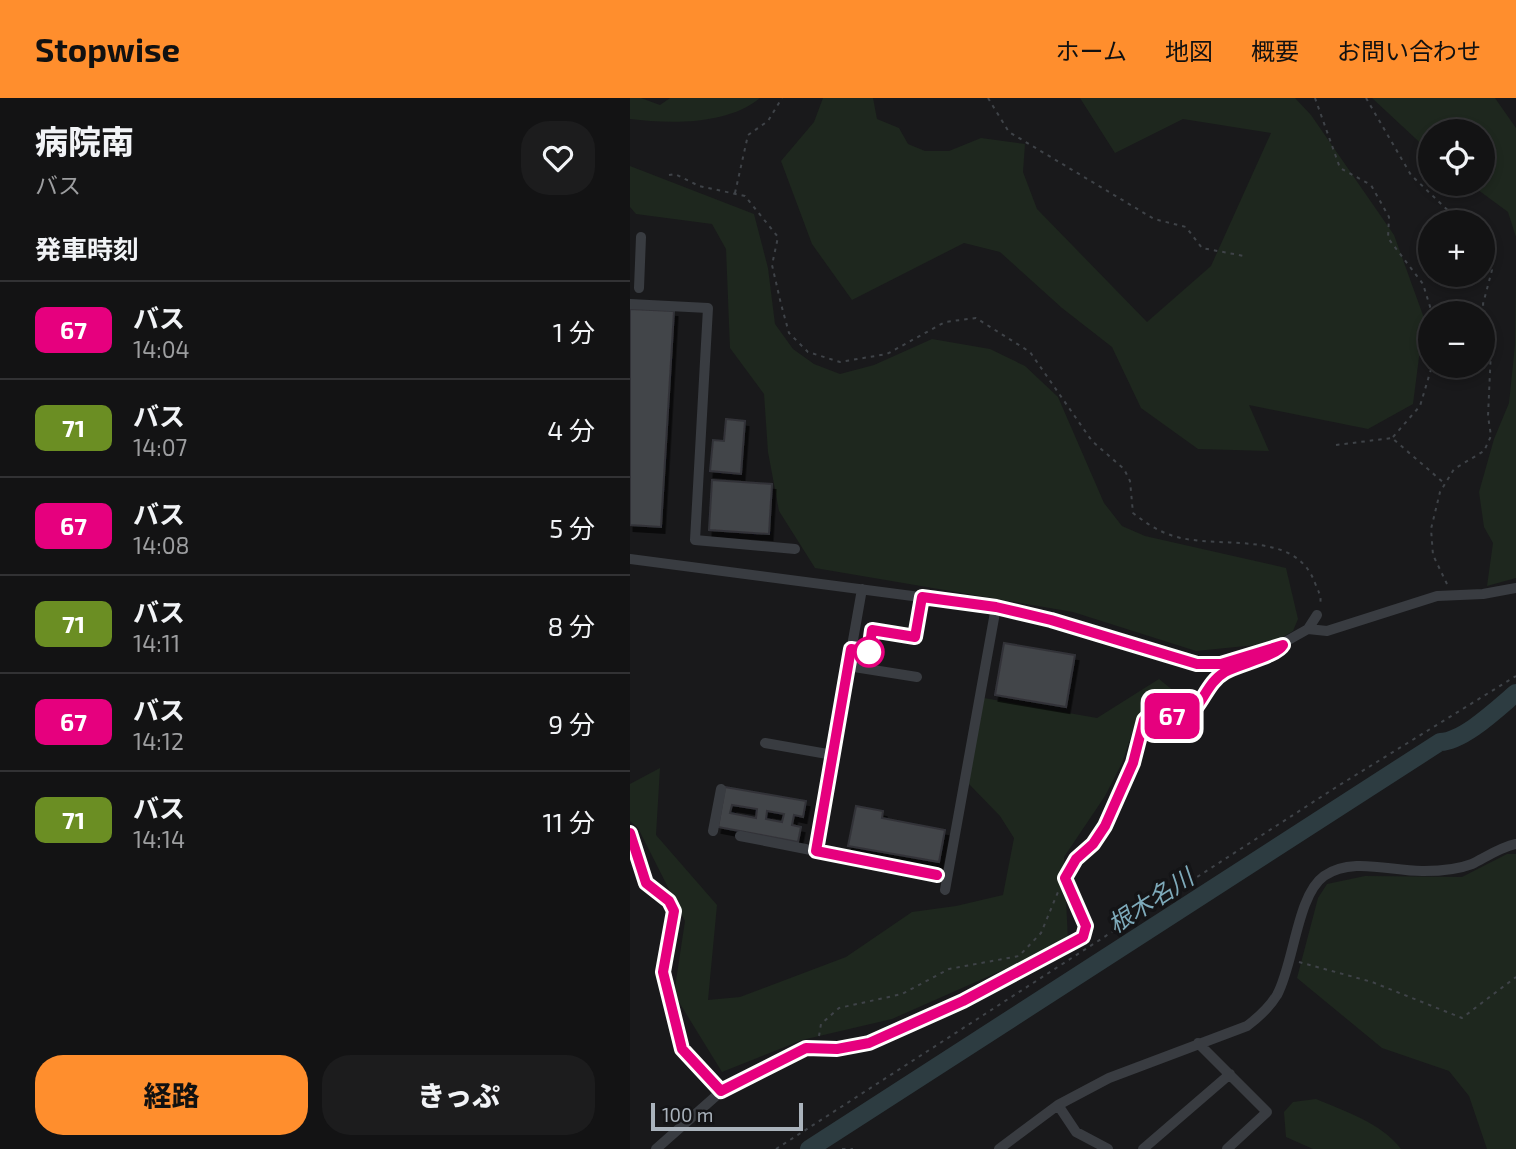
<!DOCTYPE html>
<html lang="ja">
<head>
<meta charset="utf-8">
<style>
	:root { --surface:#131314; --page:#1c1c1d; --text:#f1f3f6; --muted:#9d9ea0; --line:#323234; --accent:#ff8e2d }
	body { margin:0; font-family:"Exo 2","Noto Sans JP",sans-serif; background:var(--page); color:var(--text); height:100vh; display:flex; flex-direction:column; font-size:26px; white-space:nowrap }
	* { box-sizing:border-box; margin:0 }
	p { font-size:23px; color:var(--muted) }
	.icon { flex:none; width:38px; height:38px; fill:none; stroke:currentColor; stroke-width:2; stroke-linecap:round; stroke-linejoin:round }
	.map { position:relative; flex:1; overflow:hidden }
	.details { display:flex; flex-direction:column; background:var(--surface); width:630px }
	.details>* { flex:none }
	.badge { padding:0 14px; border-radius:10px; font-size:24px; line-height:46px }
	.tools { position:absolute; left:788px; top:21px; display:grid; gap:14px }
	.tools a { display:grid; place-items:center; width:77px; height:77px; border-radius:50%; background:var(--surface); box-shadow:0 4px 10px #0003,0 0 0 2px var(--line); font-size:35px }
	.scale { position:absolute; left:21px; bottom:18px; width:152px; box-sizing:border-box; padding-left:7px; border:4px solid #aab3bc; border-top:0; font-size:19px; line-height:24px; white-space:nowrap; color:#aab3bc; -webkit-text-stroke:5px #141416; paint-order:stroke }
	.map>.badge { position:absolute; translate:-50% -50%; box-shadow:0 0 0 4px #fff }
	h2 { padding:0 35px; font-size:26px; line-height:63px }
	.round { display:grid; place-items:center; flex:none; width:74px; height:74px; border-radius:28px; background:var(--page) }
	.head { display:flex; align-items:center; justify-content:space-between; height:119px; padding:0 35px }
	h1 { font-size:33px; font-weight:800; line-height:52px }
	.action { display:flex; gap:14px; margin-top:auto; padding:14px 35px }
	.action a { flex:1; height:80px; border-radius:28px; background:var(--accent); color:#111; font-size:28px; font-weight:800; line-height:80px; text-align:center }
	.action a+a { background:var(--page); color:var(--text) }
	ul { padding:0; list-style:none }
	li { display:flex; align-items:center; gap:21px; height:98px; padding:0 35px; border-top:2px solid var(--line) }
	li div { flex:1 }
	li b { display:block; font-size:26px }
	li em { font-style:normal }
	li .badge { min-width:77px; font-weight:700; text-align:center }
	header { display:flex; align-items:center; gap:42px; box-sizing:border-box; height:98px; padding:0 35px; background:var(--accent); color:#111 }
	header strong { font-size:33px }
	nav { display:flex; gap:38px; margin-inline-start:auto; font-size:24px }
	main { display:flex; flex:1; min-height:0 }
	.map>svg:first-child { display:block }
	.green { fill:#1e271e }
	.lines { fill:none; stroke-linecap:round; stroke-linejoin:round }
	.river { stroke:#2d3c41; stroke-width:18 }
	.building { fill:#434448; stroke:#323338; stroke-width:2; fill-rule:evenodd; filter:url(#shadow) }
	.path { stroke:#3f4348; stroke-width:2; stroke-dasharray:3.5 5; stroke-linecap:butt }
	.minor { stroke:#393c41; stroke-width:10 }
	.line-casing { stroke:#fff; stroke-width:16 }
	.line { stroke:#e6007e; stroke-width:10 }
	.stop-dot { fill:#fff; stroke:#e6007e; stroke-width:3.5 }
	.labels { text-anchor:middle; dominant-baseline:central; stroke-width:7; stroke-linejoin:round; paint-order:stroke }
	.water-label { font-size:24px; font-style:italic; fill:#7eaaba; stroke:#141416 }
</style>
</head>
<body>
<header>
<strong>Stopwise</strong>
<nav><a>ホーム</a><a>地図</a><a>概要</a><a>お問い合わせ</a></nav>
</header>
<main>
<section class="details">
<div class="head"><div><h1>病院南</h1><p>バス</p></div><a class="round"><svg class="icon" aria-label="heart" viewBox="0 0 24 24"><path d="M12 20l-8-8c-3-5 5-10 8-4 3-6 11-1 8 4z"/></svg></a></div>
<h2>発車時刻</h2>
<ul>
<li><span class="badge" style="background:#e6007e;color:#fff">67</span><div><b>バス</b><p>14:04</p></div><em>1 分</em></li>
<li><span class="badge" style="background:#6b8e23;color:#fff">71</span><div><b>バス</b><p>14:07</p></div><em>4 分</em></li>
<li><span class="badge" style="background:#e6007e;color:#fff">67</span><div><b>バス</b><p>14:08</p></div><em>5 分</em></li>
<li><span class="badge" style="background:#6b8e23;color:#fff">71</span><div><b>バス</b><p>14:11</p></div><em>8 分</em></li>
<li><span class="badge" style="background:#e6007e;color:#fff">67</span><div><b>バス</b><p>14:12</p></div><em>9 分</em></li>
<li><span class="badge" style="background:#6b8e23;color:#fff">71</span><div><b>バス</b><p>14:14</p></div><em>11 分</em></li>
</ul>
<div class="action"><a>経路</a><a>きっぷ</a></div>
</section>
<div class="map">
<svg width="886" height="1051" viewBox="0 0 886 1051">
	<defs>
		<filter id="shadow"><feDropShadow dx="3.5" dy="6" stdDeviation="0" flood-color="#0009"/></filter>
	</defs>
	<rect width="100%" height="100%" fill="#19191b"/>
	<!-- green -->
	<path class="green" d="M0,0H11L30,7L40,0H130C98,27 40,26 0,21Z
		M193,0H243L247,21L269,30L278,46L295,53H319L351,40L395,46L393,74L407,111L517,224L581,168L641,35L553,21L485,55L450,0H665L681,17L764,137L794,220L783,306L738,331L619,307L639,353L568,351L511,310L482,249L432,210L370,154L334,145L222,202L182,146L151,63L184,24Z
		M742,0H865L886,30V139L878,114L840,86H852V33H800V54Z
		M0,68L124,116L138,170L145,226L163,251L184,266L210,276L244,267L302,241L360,251L395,268L428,299L474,405L492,428L515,438L656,470L668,521L663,533L646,543L626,547L566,553L443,514L185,470L149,413L138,354L134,296L100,250L96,151L82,126L6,116L0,109Z
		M886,177V480L857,488L863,445L854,429L849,394L864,341L879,305L885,247Z
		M529,581L545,594V611L509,615L492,665L475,698L434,759L438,843L262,921L172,942L92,974L44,896L55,823L8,730L0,723V686L30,670L26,737L87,807L78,902L110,899L216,859L282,814L326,808L373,797L384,740L370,718L338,685L354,600L467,620Z
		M877,756H886V1051H857L839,998L819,973L752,950L667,880L688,800L697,786L735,778L832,779Z
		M686,1001C714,1013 752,1025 771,1051H683L656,1039L654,1014L663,1004Z"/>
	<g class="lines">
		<!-- river -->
		<path class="river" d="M179,1051L810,644C834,643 867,611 886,595"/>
	</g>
	<!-- building -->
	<path class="building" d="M0,211L44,213L31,429L0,427Z
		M96,321L115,323L111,376L80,373L83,342L94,343Z
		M82,382L142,386L139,436L79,432Z
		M374,545L445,557L436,609L365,597Z
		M95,689L176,703L173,719L164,717L162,727L171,729L168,744L88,729ZM102,707L127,711L126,720L100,715ZM137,713L154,716L152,724L136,721Z
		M226,708L253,713L252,720L315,732L309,764L218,748Z"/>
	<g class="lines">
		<!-- path -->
		<path class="path" d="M358,0L379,34L524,121L556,129L572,150L614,158
			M685,0L710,70L741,87L759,119L758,140L793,186L802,215
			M736,0L781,77L830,124
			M39,77L45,76L69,88L115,98L148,139L142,167L151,206L159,235L178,254L210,264L257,256L315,224L346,220L400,254L462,343L494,371L500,383L503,415C517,426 532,436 551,440C597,450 666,433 685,485C688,493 692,498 690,506
			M105,95L118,37L138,23L152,0
			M763,339L790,308L802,268
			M706,347L762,340L814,385
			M817,486L803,457L801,431L810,394L824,371L854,353L861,338L858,318L861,252L853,206L862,172L856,148L852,145
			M669,864L742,884L832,920L886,879
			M189,938L191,926L209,910L272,896L319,871L389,858L411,835L428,794
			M146,1051L708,688L886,578
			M212,1051H223"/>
		<!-- minor -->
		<path class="minor" d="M9,190L11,139
			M0,206L78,210L65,442L165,451
			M0,461L366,509L567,566H591L624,555
			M678,531L697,533L807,498L853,496L886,490
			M646,549L678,531L687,517
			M221,551L238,554L242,532L285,539L292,499
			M218,568L287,579
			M135,645L203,657
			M83,733L91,691
			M0,735L16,785L39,803L44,813L33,874L53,951L91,993
			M110,738L307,777
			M186,753L232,491
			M315,792L366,509
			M568,945L637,1014L597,1051
			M428,1007L446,1034L478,1051
			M26,1051L95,990L167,953L181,949L207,951L239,945L333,903L453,839L457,832L435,780L446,761L463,746L475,728L504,665L515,622L518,618L556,619C573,608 576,585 595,574C609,566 647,558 653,547
			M369,1051L428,1007L479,980L617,928C629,919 639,910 647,897C664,866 667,797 694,778C722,758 763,774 794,773C808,773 829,771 842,766C856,759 871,749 886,746
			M513,1051L600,976"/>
	</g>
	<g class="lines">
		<!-- line casing -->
		<g class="line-casing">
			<path id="line" d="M0,735L16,785L39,803L44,813L33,874L52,951L91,993L176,950L207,951L239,945L333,903L453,839L456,828L435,780L446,761L463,746L475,728L503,665L514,622L518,618L556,619C573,608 576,585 595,574C609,566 647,558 653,547L591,566H567L421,522L366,509L292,499L285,539L242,532L239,554L221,551L186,753L307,777"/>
		</g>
		<!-- line -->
		<use href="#line" class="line"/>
	</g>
	<!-- markers -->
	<circle class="stop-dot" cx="239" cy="554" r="14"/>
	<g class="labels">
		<!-- water labels -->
		<g class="water-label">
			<text transform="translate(520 802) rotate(-33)">根木名川</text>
		</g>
	</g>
</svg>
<div class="tools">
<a><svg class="icon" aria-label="locate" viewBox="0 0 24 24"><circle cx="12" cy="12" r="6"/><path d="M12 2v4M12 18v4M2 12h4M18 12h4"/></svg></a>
<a>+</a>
<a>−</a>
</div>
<div class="scale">100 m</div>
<b class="badge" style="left:542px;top:618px;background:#e6007e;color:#fff">67</b>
</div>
</main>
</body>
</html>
